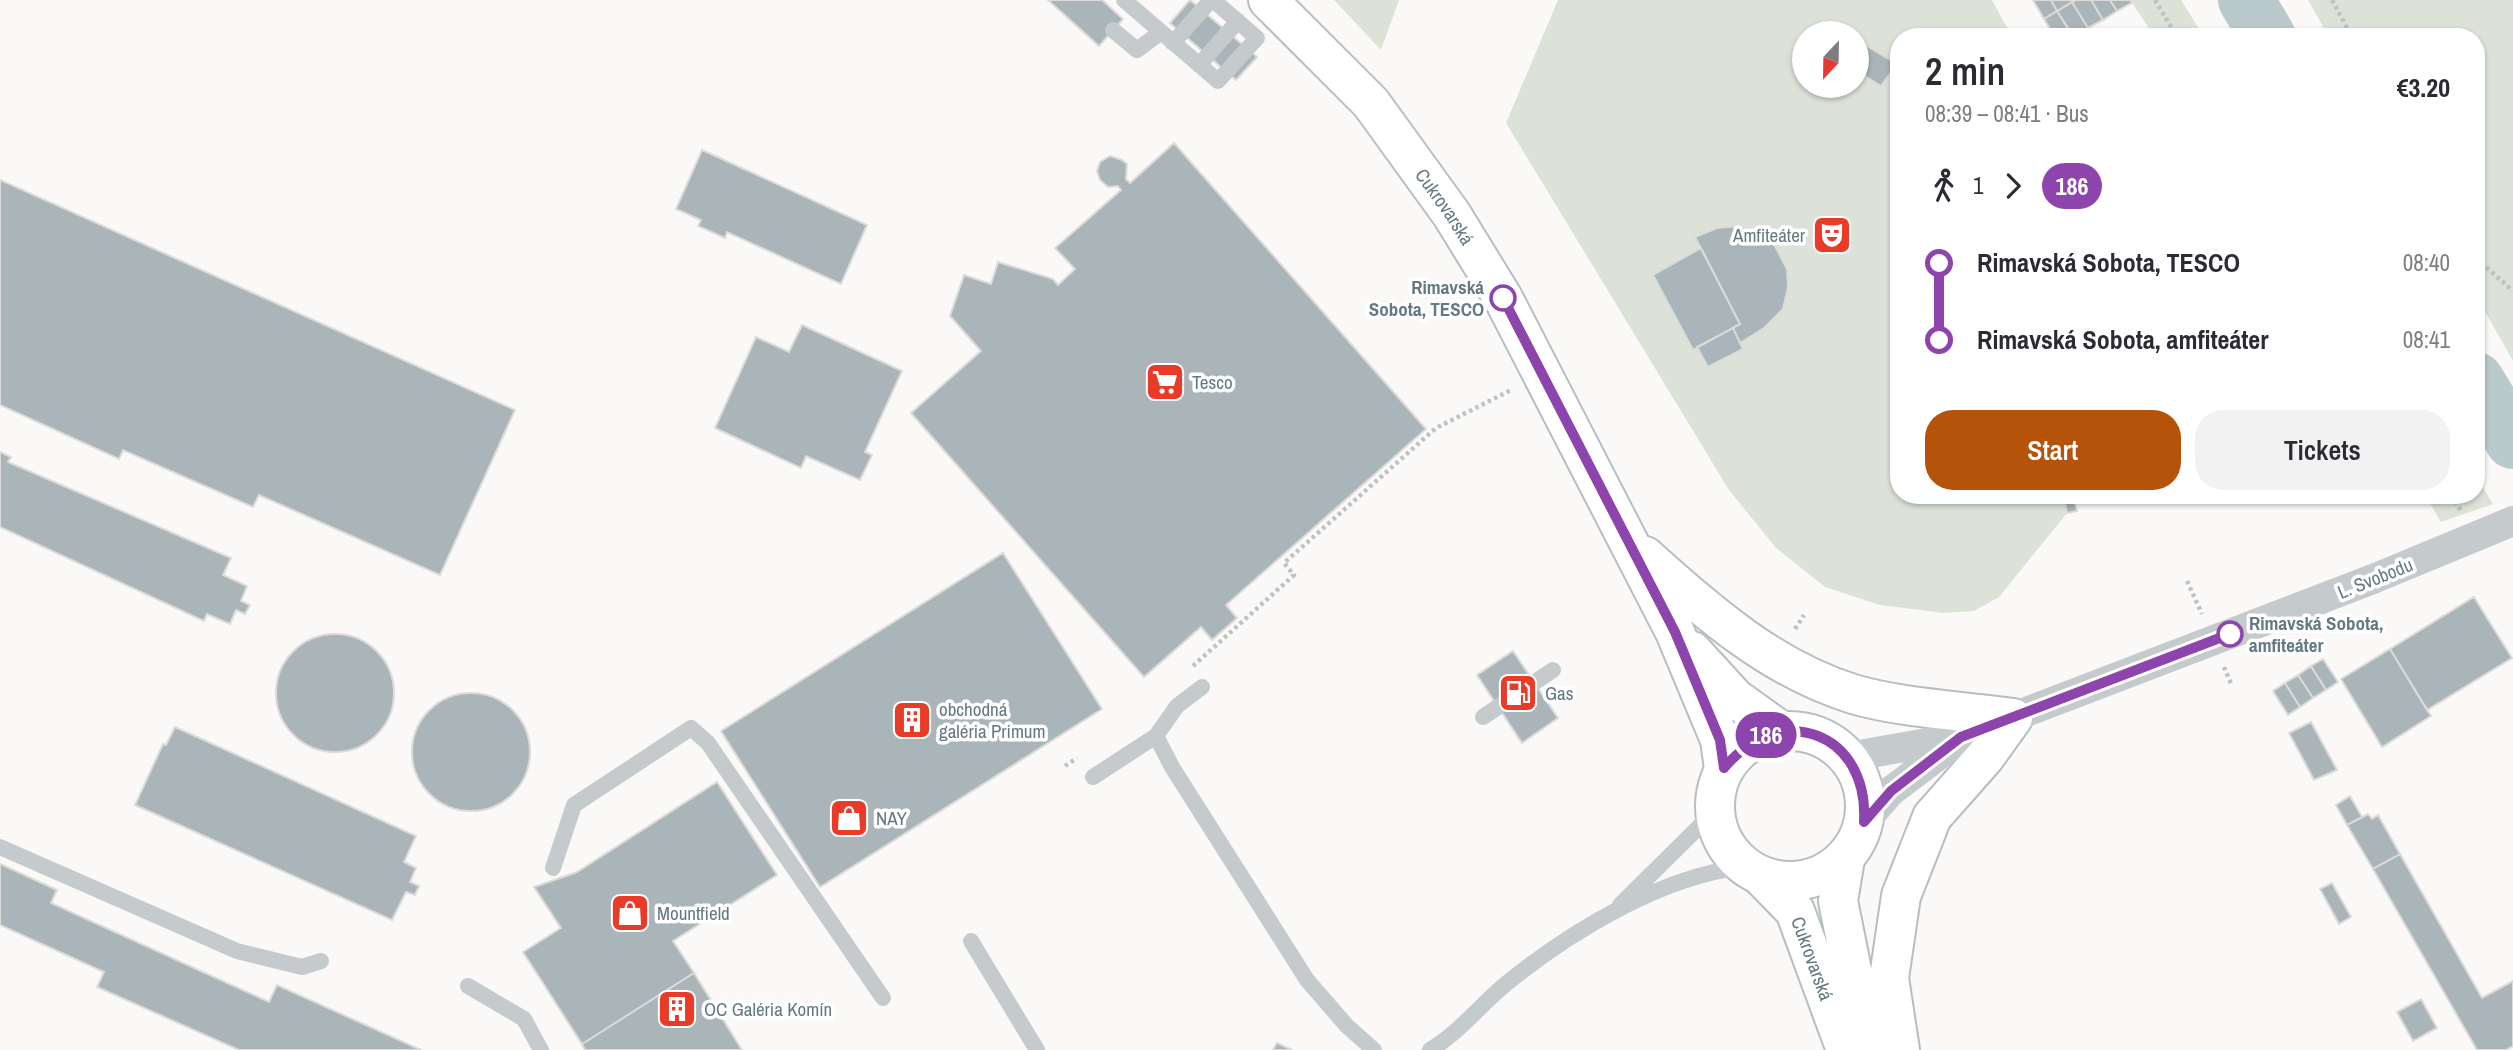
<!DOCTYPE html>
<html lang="en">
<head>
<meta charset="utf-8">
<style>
	:root { --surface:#fff; --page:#f2f2f3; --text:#2b2b33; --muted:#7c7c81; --accent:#b45309 }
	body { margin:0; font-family:"Archivo Narrow",sans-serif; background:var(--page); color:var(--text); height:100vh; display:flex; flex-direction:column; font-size:26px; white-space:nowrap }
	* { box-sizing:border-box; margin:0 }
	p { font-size:23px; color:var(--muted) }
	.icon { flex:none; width:38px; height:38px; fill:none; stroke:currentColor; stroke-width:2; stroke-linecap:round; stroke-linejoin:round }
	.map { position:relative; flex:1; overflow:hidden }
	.sheet { position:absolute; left:1890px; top:28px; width:595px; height:476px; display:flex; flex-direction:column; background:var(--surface); border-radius:28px; box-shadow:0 2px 5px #0004 }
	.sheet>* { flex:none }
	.badge { padding:0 14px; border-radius:23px; font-size:24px; line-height:46px }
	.needle { width:46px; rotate:202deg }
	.controls { position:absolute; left:1792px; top:21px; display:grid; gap:14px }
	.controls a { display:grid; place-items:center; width:77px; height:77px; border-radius:50%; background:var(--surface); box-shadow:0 2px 5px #0004; font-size:35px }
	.map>.badge { position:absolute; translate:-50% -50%; box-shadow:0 0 0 4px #fff }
	.legs { display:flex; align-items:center; gap:10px; height:77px; padding:0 35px; font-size:23px }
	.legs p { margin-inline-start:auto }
	.head { display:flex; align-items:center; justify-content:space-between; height:119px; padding:0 35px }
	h1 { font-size:38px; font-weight:600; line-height:52px }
	.cta { display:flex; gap:14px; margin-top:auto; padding:14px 35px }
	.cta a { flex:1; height:80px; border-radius:28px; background:var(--accent); color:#fff; font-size:28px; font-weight:600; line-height:80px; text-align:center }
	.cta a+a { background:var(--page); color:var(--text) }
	ul { padding:0 35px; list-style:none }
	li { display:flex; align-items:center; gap:24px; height:77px; font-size:26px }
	li i { display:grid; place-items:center; width:10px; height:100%; margin:0 9px; background:currentColor }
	li i::after { content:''; width:18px; height:18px; margin:-9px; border:5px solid; border-radius:50%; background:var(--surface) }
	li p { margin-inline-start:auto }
	li:first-child i { background:linear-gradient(#0000 50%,currentColor 0) }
	li:last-child i { background:linear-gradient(currentColor 50%,#0000 0) }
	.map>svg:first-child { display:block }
	.green { fill:#dce2d8; fill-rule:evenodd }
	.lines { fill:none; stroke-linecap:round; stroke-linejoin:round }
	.river { stroke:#bac9cb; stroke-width:56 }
	.building { fill:#aab5b9; stroke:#dcdbd9; stroke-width:2 }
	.secondary-casing { stroke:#b7bec1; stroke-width:42 }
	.path { stroke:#bfc2c4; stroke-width:4.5; stroke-dasharray:3.5 3.5; stroke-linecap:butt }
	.lane { stroke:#c5cacd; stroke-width:16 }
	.street { stroke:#c5cacd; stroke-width:30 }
	.secondary { stroke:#fff; stroke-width:38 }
	.line-1-casing { stroke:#fff; stroke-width:16 }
	.line-1 { stroke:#8e44ad; stroke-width:10 }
	.stop-1-dot { fill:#fff; stroke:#8e44ad; stroke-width:3.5 }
	.labels { text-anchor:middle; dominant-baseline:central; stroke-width:7; stroke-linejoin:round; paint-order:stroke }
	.street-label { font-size:19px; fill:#647a83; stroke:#fff }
	.poi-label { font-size:19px; fill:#647a83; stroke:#fff; text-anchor:start }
	.stop-label { font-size:19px; font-weight:bold; fill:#647a83; stroke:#fff; text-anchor:end }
</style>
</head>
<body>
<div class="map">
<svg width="2513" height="1050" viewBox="0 0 2513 1050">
	<rect width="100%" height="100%" fill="#faf9f7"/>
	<!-- green -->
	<path class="green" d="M1334,0H1399L1381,50Z
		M1558,0H1992L2012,37H1899V495H2064L2067,513L1999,597L1974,611L1944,613L1880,605L1825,587L1776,548L1729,490L1506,123ZM1804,33H1857V86H1804Z
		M2130,0H2181L2204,37H2155Z
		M2308,0H2513V361L2476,296V37H2329Z
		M2476,476L2493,504L2441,522L2425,495H2476Z"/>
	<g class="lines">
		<!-- river -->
		<path class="river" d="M2246,0L2268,37
			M2476,380L2513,441"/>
	</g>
	<!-- building -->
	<path class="building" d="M1048,0H1102L1123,19L1099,46Z
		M1190,0L1257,57L1236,80L1170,23Z
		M2033,0H2051L2057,11L2044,19Z
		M2051,0H2071L2072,2L2057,11Z
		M2076,0H2091L2103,20L2088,28L2072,2Z
		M2091,0H2110L2117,11L2103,20Z
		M2110,0H2130L2132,3L2117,11Z
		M2072,2L2088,28L2074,37L2057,11Z
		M2057,11L2073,37H2055L2044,19Z
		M1857,40L1897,64L1881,86L1857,71Z
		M1174,143L1426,429L1226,605L1237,618L1212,640L1201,627L1144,677L911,413L981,351L950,316L964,275L991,284L998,262L1053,279L1058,285L1075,269L1055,248L1121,190L1118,186L1108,187L1100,180L1097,171L1100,162L1110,156L1122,160L1127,164L1126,179L1130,183Z
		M702,150L867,225L841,284L727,232L725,238L698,226L701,220L676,209Z
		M0,180L515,410L440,575L259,495L253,507L123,450L119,459L0,405Z
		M1740,226L1759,231L1775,246L1787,269L1788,287L1783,309L1764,328L1740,343L1733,328L1740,324L1695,237L1717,228Z
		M1701,248L1740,324L1693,350L1653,275Z
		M802,325L902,371L865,452L872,455L860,480L806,456L801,468L715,428L756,337L789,352Z
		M1733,328L1743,349L1708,367L1697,347Z
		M0,452L11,457L8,462L231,558L223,575L247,586L241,601L250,605L245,614L236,610L230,624L207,614L204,621L0,527Z
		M2063,495H2080L2081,502L2075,503L2077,511L2067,513Z
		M1003,553L1102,709L820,887L721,731Z
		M2474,597L2512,658L2427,710L2390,649Z
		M276 693a59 59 0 1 1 118 0a59 59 0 1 1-118 0Z
		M2390,649L2431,716L2382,747L2341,679Z
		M1513,651L1558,718L1522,743L1477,675Z
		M2323,659L2338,682L2326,690L2311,666Z
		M2311,666L2326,690L2313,698L2298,675Z
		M2298,675L2313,698L2300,707L2285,683Z
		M2285,683L2300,707L2288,715L2273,691Z
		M412 752a59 59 0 1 1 118 0a59 59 0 1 1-118 0Z
		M2311,722L2337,770L2314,780L2289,733Z
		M175,727L416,836L404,862L416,868L410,882L419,886L415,895L406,892L392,920L135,805L163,744L166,745Z
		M717,782L777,875L673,941L694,973L582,1044L523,952L561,928L534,887L577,872Z
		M2350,796L2362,817L2347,825L2336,805Z
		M2368,814L2372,819L2378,815L2400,854L2373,869L2347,825Z
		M2400,854L2482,998L2513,981V1046L2506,1050H2477L2373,869Z
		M0,864L57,890L51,903L269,1002L277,985L421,1050H239L97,987L104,972L0,925Z
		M2332,883L2351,917L2339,924L2320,889Z
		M694,973L742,1050H585L582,1044Z
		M2421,999L2437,1028L2413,1041L2397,1012Z
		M1277,1043L1292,1050H1273Z"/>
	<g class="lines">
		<!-- secondary casing -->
		<g class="secondary-casing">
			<g id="secondary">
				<path id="s1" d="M1268,0L1371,103L1452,215L1503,298L1675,632L1720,740L1724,768"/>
				<path d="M1645,556C1709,613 1770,668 1853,694C1900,708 1964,711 2013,718L1985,757L1932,817L1901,896L1889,978L1900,1050"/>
				<path d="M1692,651L1735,698L1781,731"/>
				<circle cx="1790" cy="806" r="75"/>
				<path d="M1845,859L1838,901L1868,1050"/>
				<path id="s2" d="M1762,877L1795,911L1846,1050"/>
			</g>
		</g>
		<!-- path -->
		<path class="path" d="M2155,0L2177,37
			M2332,0L2352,37
			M2476,258L2513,291
			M2452,495L2461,511
			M2187,581L2202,614
			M1795,629L1804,615
			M1193,666L1294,575L1284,563L1436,428L1511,390
			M2224,667L2232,686
			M1065,766L1077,758"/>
		<!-- lane -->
		<path class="lane" d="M1124,0L1218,81L1257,38L1213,0
			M1113,30L1137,50L1161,32
			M1173,43L1211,0
			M1199,65L1238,21
			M1483,717L1553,670
			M1156,736L1172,767L1307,980L1347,1026L1374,1050
			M1093,777L1156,736L1177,706L1202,687
			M0,847L237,951L302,967L321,961
			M553,868L574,805L691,728L708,743L883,998
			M1620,905L1714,812
			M971,941L1037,1050
			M468,986L524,1019L541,1050
			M1430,1050C1459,1033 1481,1004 1507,983C1570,932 1663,875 1745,867"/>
		<!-- street -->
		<path class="street" d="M1848,757L1961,737L2373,579L2513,521
			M1864,822L1891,791L1956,742"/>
		<!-- secondary -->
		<use href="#secondary" class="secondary"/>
	</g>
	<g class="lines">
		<!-- line-1 casing -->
		<g class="line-1-casing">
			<path id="line-1" d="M1503,298L1675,632L1720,740L1724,768C1781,700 1869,732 1864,822L1891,791L1961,737L2230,634"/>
		</g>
		<!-- line-1 -->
		<use href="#line-1" class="line-1"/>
	</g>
	<!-- icons -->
	<defs>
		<g id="theatre-square" transform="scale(2.0125)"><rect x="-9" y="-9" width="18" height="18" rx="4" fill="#e93b28" stroke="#fff"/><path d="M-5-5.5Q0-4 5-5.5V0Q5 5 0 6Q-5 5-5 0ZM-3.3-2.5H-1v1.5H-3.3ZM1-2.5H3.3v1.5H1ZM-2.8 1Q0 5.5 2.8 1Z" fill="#fff"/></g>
		<g id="supermarket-square" transform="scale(2.0125)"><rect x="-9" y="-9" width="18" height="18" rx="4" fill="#e93b28" stroke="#fff"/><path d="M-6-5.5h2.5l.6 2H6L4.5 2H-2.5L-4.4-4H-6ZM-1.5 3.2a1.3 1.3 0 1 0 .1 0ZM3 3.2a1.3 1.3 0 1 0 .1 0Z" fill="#fff"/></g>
		<g id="fuel-square" transform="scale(2.0125)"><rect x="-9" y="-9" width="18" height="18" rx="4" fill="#e93b28" stroke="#fff"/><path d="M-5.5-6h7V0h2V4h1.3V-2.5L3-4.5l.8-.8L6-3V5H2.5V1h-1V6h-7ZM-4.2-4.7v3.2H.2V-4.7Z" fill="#fff"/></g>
		<g id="building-square" transform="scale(2.0125)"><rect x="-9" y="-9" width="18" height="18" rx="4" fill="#e93b28" stroke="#fff"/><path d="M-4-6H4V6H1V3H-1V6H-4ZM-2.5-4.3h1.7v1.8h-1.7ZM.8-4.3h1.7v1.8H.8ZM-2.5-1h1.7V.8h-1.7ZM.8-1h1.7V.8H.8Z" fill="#fff"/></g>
		<g id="shop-square" transform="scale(2.0125)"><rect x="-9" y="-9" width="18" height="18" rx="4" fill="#e93b28" stroke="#fff"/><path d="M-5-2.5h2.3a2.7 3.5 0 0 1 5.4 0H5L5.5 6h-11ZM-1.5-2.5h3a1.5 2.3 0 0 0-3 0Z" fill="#fff"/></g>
	</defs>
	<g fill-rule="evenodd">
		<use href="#theatre-square" x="1832" y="235"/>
		<use href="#supermarket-square" x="1165" y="382"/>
		<use href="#fuel-square" x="1518" y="693"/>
		<use href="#building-square" x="912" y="720"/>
		<use href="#shop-square" x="849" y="818"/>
		<use href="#shop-square" x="630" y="913"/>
		<use href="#building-square" x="677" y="1009"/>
	</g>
	<!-- markers -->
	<g class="stop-1-dot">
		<circle cx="1503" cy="298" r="12"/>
		<circle cx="2230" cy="634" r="12"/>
	</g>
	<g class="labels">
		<!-- street labels -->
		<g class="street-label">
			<text stroke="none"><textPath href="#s1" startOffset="273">Cukrovarská</textPath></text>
			<text transform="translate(2375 578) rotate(-22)">L. Svobodu</text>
			<text stroke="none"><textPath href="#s2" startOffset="98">Cukrovarská</textPath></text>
		</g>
		<!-- poi labels -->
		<g class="poi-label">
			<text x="1805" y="235" text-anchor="end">Amfiteáter</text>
			<text x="1192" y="382">Tesco</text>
			<text x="1545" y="693">Gas</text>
			<text x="939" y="709">obchodná<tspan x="939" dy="22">galéria Primum</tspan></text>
			<text x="876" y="818">NAY</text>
			<text x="657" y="913">Mountfield</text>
			<text x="704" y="1009">OC Galéria Komín</text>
		</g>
		<!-- stop labels -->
		<g class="stop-label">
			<text x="1484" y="287">Rimavská<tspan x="1484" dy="22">Sobota, TESCO</tspan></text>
			<text x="2249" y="623" text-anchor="start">Rimavská Sobota,<tspan x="2249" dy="22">amfiteáter</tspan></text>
		</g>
	</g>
</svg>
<div class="controls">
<a><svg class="needle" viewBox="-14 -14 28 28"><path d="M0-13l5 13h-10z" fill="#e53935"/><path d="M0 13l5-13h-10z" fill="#7c7c81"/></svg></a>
</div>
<b class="badge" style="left:1766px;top:735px;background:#8e44ad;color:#fff">186</b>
<section class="sheet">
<div class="head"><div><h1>2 min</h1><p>08:39 – 08:41 · Bus</p></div><b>€3.20</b></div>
<div class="legs"><svg class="icon" aria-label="walk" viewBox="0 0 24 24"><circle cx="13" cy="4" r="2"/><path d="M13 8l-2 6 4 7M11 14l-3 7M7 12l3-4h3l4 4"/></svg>1<svg class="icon" aria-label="forward" viewBox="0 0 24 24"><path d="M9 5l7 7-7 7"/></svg><b class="badge" style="background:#8e44ad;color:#fff">186</b></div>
<ul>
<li><i style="color:#8e44ad"></i><b>Rimavská Sobota, TESCO</b><p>08:40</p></li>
<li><i style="color:#8e44ad"></i><b>Rimavská Sobota, amfiteáter</b><p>08:41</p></li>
</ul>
<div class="cta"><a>Start</a><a>Tickets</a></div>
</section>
</div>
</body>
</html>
